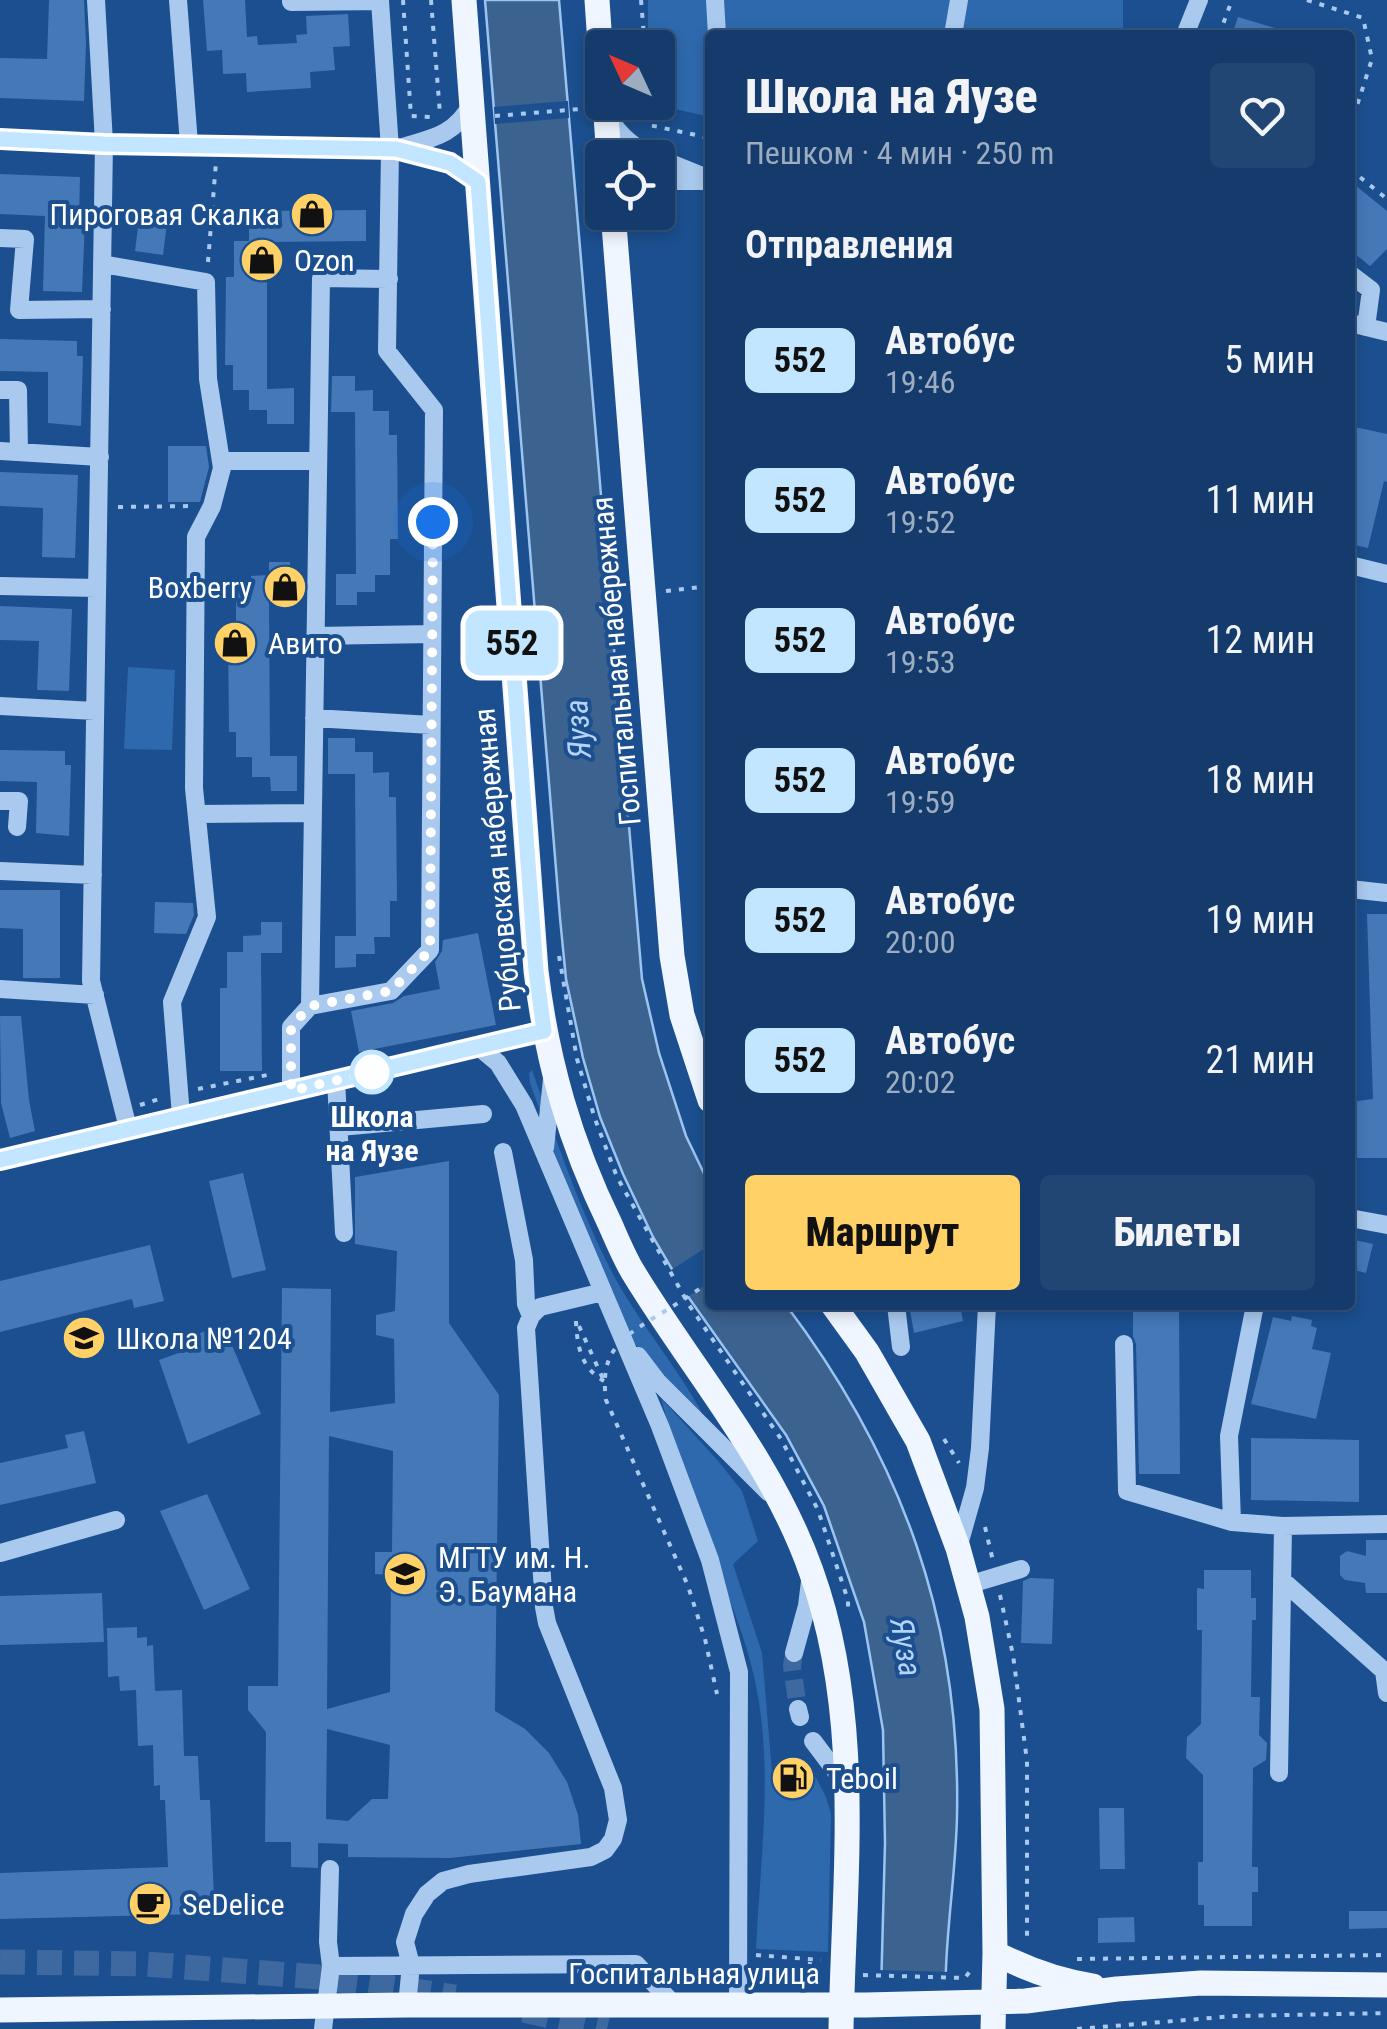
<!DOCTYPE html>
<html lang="ru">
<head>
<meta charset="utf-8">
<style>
	:root { --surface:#143b6b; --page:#214673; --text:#f1f3f6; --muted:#9dadc1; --line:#33557e; --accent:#ffd166 }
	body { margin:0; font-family:"Roboto Condensed",sans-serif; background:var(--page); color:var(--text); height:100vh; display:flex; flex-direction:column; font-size:38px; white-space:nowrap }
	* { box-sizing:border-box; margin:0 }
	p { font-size:32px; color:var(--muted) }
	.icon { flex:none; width:55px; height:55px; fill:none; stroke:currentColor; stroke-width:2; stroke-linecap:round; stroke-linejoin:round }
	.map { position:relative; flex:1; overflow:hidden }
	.sheet { position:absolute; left:705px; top:30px; width:650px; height:1280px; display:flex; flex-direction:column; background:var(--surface); border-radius:10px; box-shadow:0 5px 15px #0003,0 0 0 2px var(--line) }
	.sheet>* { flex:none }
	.badge { padding:0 20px; border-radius:15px; font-size:35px; line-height:65px }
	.needle { width:65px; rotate:314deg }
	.tools { position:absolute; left:585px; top:30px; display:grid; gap:20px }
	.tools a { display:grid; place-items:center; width:90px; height:90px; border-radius:10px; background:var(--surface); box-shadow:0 5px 15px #0003,0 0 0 2px var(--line); font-size:50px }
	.you { position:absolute; width:50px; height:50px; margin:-25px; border:8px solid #fff; border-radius:50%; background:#1a73e8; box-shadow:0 0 0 15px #1a73e833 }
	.map>.badge { position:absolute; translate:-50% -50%; box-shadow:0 0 0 5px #fff }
	h2 { padding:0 40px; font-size:38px; line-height:90px }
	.round { display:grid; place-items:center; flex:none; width:105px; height:105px; border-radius:10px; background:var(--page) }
	.headline { display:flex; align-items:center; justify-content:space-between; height:170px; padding:0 40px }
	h1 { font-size:48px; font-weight:800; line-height:75px }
	.cta { display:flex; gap:20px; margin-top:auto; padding:20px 40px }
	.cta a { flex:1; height:115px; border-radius:10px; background:var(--accent); color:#111; font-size:40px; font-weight:800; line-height:115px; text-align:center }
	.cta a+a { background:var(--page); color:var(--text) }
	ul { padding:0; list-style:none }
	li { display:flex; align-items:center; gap:30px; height:140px; padding:0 40px }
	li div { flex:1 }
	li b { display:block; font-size:38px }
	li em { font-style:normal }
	li .badge { min-width:110px; font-weight:700; text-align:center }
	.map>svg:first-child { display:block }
	.green { fill:#2e69ad }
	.water { fill:#3c6290; stroke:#9cc4f0; stroke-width:2.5 }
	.pier { fill:#1b4f8f }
	.building { fill:#4478b7; fill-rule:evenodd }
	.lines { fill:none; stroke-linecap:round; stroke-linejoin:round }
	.minor-tunnel { stroke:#3d69a0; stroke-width:18; stroke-dasharray:18 9; stroke-linecap:butt }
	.major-tunnel { stroke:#3d69a0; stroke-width:25; stroke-dasharray:25 12; stroke-linecap:butt }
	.path { stroke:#a9c9ee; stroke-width:4; stroke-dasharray:5 8; stroke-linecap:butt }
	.minor { stroke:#a9c9ee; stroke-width:18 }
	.major { stroke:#f0f6ff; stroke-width:25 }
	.path-bridge { stroke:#a9c9ee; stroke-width:4; stroke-dasharray:5 8; stroke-linecap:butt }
	.line-casing { stroke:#fff; stroke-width:22 }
	.line { stroke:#c2e6ff; stroke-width:15 }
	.walk { stroke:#fff; stroke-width:10; stroke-dasharray:0 18 }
	.stop-dot { fill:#fff; stroke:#c2e6ff; stroke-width:5 }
	.labels { text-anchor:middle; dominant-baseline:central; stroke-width:8; stroke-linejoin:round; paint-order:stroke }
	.poi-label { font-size:30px; fill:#fff; stroke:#1b4f8f; text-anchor:start }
	.street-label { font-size:30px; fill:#fff; stroke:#1b4f8f }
	.stop-label { font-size:30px; font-weight:bold; fill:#fff; stroke:#1b4f8f }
	.water-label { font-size:32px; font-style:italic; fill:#b5d3f5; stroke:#1b4f8f }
</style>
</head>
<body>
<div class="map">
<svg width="1387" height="2029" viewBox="0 0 1387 2029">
	<rect width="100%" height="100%" fill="#1b4f8f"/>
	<!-- green -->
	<path class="green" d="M648,0H1123V35H710V117L675,109L671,60H658V48H648Z
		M128,667L175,670L172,750L124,749Z
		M532,1070C556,1140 580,1212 615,1278C644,1330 684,1375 710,1428L656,1374L616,1316L593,1260L530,1083L529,1073Z
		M661,1398L719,1462L742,1491L758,1541L733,1564L762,1653L773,1784L796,1796L813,1772L826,1797L831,1814L828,1952L756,1949C760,1861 774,1768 755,1681C745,1633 725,1590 708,1544C691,1496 674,1447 661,1398Z"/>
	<!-- water -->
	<path class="water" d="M485,0H559L642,979L659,1053L686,1136L710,1186V1305H786C902,1459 961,1622 957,1816C956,1866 948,1917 946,1968C945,1988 946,2009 946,2029H880L885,1843L883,1730L864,1622L824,1506L786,1435L689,1298L653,1237L623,1174L600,1117L583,1058L566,979L560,918Z"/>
	<!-- pier -->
	<path class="pier" d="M568,101L569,118L495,124L494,107Z
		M710,1245V1282L684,1299L668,1272Z
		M877,1970L951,1972V2029H875Z"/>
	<!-- building -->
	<path class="building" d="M49,0H84L86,43L84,101L0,98V58L47,59Z
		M203,0H245L247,37L257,36L258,45L297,43L296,35L307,34L306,16L348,14L350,46L333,47L335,70L310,72L311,88L247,92L246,73L223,74L222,50L207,51Z
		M1238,17L1285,31V35H1232Z
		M0,174L80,177L79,221H85L82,292L43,291L45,216L0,214Z
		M1350,181L1387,211V249L1370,266L1350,250Z
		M366,210V241L267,242V389L294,388V424H267V410H249V390H233V365H225L226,277H234V241H249V224H267V211Z
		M140,211L168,215L163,255L135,251Z
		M0,339L77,341V356H83L81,426L48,423V372L0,371Z
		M332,376H355V391L373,390V411H389V435H397L398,539H390V575H375V592H357V605H336V574H356L355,412H331Z
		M1350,426L1387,434V482L1384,481L1368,548L1350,544Z
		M168,446H206L209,467L200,502H168Z
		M0,472L78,475L75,558L42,557L43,508L0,506Z
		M269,562H290V593L269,594L270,756H297V791H271L270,777H252V757H236V732H229L228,629L236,628V592H251V576L269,575Z
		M0,606L72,609L69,691L37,690L39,641L0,640Z
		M328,738H355V752H373V773L389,772V797H396L397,901H390V937H374L375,954H356V967L335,968V936H356L355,774H328Z
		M0,750L65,751V765H71L69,836L36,833L37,782L0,781Z
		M0,890H60V978H23V929L0,928Z
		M155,902L193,903L194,915L186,934L154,933Z
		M1367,914H1387V1158H1350V1102L1373,1099Z
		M261,922H282V953H261L262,1071H220V988H227V952H243V936L261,935Z
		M478,933L496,1025L359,1052L351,1011L393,1003L404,996L440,989L435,962L442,951L443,940Z
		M0,1016H21L29,1100L35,1131L10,1138L1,1103Z
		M449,1161V1323L499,1395L495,1711L525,1729L549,1753L567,1782L578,1815L581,1844L450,1858L348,1857V1844L318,1843V1868L291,1867V1842H265L266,1732L248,1710V1686H278L282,1288L331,1289L330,1412L395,1403L394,1339L376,1335V1315L395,1311L397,1251L355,1244V1177ZM329,1436L393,1451L392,1552H375V1574L391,1575L390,1692L327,1709ZM327,1729L390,1745L388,1799H372L348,1821L326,1819Z
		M243,1173L266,1270L232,1278L209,1181Z
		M1350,1239L1373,1244L1366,1273L1350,1269Z
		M150,1245L164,1301L134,1308L132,1299L0,1332V1281Z
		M909,1305H960L963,1321L914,1333Z
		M1133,1305H1179L1180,1474H1139L1136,1344L1133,1336Z
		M1292,1316L1312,1320L1311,1326L1317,1328L1312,1349L1331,1353L1316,1419L1251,1404L1273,1317L1291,1321Z
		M223,1324L261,1414L188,1444L159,1360L198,1346L193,1336Z
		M84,1431L96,1483L0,1505V1463L68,1448L65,1435Z
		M1251,1438L1359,1440V1502L1251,1500Z
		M207,1494L250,1589L204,1610L160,1511Z
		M1366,1540H1387V1593H1366L1365,1583L1345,1580L1340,1575V1556L1347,1551L1366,1556Z
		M1204,1570H1251V1598H1256V1620H1252L1251,1697H1260L1259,1735L1267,1743L1266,1760L1253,1768L1252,1867H1258V1892H1252V1926H1204V1905H1198V1862H1203V1775L1186,1758L1187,1737L1201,1724L1202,1630H1197V1588L1204,1589Z
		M1030,1578L1054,1579L1052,1644L1021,1643L1023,1581Z
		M102,1593L104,1642L0,1645V1596Z
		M137,1627V1638L147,1637V1646L153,1645L155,1691L182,1690L184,1756H198L200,1800H210L214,1899H198L199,1914L0,1919V1873L168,1867L165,1800H160V1785L154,1786L153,1745L138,1746L136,1690L120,1691L119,1676L108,1677L107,1628Z
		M1099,1808H1124L1125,1869H1100Z
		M1349,1911H1387V1928L1349,1929Z
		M1134,1917L1135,1942L1098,1943V1918Z"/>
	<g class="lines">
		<!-- minor-tunnel -->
		<path class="minor-tunnel" d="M794,1653L792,1666L798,1709"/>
		<!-- major-tunnel -->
		<path class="major-tunnel" d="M0,1962L145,1964L319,1977L455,1997
			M524,2010L607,2029"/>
		<!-- path -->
		<path class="path" d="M403,0L411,116L430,117
			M431,0L440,114
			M641,0L645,48
			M1307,0L1363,18L1372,59L1354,115L1350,120
			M1219,35L1232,0
			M649,102V125L710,138
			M495,116L580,109
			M1350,169L1387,199
			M208,262L216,162
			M118,507L194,506
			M666,591L710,586
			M559,956L577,1059L595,1119L617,1177L689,1305L781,1439L818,1510L848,1600V1612
			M198,1089L272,1074
			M140,1105L159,1099
			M576,1321C577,1346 581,1368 604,1381
			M579,1326L604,1381
			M944,1439L959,1463
			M985,1527L993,1561
			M1000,1595L1013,1655L1027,1761V1943
			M756,1955L821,1960
			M1077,1959L1387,1955
			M863,1975L965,1978L970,1971
			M809,1977L810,1962
			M1077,2029L1235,2016L1387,2013"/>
		<!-- minor -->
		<path class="minor" d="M96,0L104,143L91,981L128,1128
			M178,0L189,144
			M291,0V2L380,1L390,149L387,351L434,410L430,950L391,991L310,1006L291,1027V1091
			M715,0L717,35
			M953,35L959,0
			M1185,35L1199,0
			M608,117C620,136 635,149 656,158
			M0,139L104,143L395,149L450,163L479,182
			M396,149C430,138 452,138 472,104
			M658,158L710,179
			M658,181H707
			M0,238L25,239L19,310L102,309
			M102,264L206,282L208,379L222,468L212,506L196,537L194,788L207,917L172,1002L181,1116
			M1350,274L1371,290L1366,327
			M1350,323L1387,332
			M0,390H18L19,452
			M0,451L100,457
			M221,461H318
			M1350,565L1387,574
			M0,586L97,588
			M315,636L432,634
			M0,706L95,711
			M314,718L431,725
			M0,801H19L17,827
			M197,814L312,813
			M0,871L93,875
			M1350,889L1387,893
			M0,989L95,995
			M310,1006L321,278L389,279
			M479,1047L498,1063L524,1105L660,1426L710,1560L739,1672L738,2005
			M336,1080L344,1233
			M340,1127L483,1114
			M545,1148L552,1079
			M503,1152L524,1260L526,1304L531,1316
			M0,1160L544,1031
			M1350,1218L1387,1225
			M896,1305L901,1347
			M1255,1305L1229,1436L1232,1522L1283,1526L1387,1524
			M1124,1344L1127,1491L1232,1522
			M638,1356L657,1381L768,1492
			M958,1548L975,1488L980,1448L987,1305
			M0,1553L116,1520
			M1282,1580L1384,1671L1387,1693
			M968,1585L1021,1569
			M794,1653L807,1606L810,1581
			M798,1709L800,1717
			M813,1741L846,1785
			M1279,1773L1283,1526
			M331,1966L636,1964L676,2007
			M407,2005L411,1965L405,1942L414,1914L427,1894L443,1881L469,1874L591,1857L605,1850L613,1839L618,1820L613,1788L547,1623L544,1607L526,1328L531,1316L540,1307L603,1292
			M323,2029L331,1966L328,1942L330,1869"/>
		<!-- major -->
		<path class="major" d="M464,0L536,971C547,1062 570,1142 610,1224C617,1240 624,1257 633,1272C693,1371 772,1460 811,1571C864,1717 844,1876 841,2029
			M597,0L602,73
			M605,102L609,158
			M613,212L672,956L682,1015L710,1100
			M833,1305L867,1352L918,1441L958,1548L977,1617L992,1709L995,1953L993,2029
			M995,1953C1026,1969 1058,1981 1093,1986
			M0,2010L407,2005H866L1026,2001L1117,1989L1201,1983L1387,1985"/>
		<!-- path-bridge -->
		<path class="path-bridge" d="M710,1282C692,1294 674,1306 655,1317C618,1340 600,1353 606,1400L688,1586L705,1639L717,1694"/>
	</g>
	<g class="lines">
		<!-- line casing -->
		<g class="line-casing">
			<path id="line" d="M0,139L104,144L396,149L450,163L478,182L536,971L544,1031L0,1160"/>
		</g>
		<!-- line -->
		<use href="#line" class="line"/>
		<!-- walk -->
		<path class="walk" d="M372,1072L291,1091V1027L310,1006L391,991L430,950L433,522"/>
	</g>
	<!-- icons -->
	<defs>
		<g id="shop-disc" transform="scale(2.25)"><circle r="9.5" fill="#ffd166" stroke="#1b4f8f"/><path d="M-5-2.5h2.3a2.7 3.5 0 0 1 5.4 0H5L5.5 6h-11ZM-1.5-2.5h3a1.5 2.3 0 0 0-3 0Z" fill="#111"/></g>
		<g id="school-disc" transform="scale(2.25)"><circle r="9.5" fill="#ffd166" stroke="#1b4f8f"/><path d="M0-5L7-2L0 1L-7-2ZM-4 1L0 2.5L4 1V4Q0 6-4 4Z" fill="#111"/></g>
		<g id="university-disc" transform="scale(2.25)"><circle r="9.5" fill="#ffd166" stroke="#1b4f8f"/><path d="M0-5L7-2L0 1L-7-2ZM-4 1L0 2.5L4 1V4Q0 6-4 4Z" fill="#111"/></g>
		<g id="fuel-disc" transform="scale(2.25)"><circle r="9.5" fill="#ffd166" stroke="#1b4f8f"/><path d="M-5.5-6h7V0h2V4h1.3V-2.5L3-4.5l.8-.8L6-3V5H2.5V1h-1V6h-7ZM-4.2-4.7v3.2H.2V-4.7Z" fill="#111"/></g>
		<g id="cafe-disc" transform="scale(2.25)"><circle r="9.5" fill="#ffd166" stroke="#1b4f8f"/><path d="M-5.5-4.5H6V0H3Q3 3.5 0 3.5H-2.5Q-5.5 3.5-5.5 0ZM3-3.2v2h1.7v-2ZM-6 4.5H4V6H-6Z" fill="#111"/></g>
	</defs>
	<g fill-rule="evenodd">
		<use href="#shop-disc" x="312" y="214"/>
		<use href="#shop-disc" x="262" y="260"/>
		<use href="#shop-disc" x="285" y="587"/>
		<use href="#shop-disc" x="235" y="643"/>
		<use href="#school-disc" x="84" y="1338"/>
		<use href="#university-disc" x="405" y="1574"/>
		<use href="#fuel-disc" x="793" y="1778"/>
		<use href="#cafe-disc" x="150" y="1904"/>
	</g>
	<!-- markers -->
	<circle class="stop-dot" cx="372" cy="1072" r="20"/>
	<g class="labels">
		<!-- poi labels -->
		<g class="poi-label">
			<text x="280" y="214" text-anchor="end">Пироговая Скалка</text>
			<text x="294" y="260">Ozon</text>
			<text x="252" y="587" text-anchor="end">Boxberry</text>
			<text x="268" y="643">Авито</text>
			<text x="116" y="1338">Школа №1204</text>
			<text x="438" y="1557">МГТУ им. Н.<tspan x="438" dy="34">Э. Баумана</tspan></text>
			<text x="826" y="1778">Teboil</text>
			<text x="182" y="1904">SeDelice</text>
		</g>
		<!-- street labels -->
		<g class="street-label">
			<text transform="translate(616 661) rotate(-95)">Госпитальная набережная</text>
			<text transform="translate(497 860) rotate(-95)">Рубцовская набережная</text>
			<text x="694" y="1973">Госпитальная улица</text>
		</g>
		<!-- stop labels -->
		<g class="stop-label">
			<text x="372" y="1116">Школа<tspan x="372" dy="34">на Яузе</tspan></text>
		</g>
		<!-- water labels -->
		<g class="water-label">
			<text transform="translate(578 729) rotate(-94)">Яуза</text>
			<text transform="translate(906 1647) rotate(80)">Яуза</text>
		</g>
	</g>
</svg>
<div class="tools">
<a><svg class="needle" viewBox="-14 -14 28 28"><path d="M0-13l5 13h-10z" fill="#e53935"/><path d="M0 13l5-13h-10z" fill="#9dadc1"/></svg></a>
<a><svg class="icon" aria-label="locate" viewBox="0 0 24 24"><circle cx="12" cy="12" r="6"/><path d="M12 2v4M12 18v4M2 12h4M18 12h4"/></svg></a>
</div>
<div class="you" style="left:433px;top:522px"></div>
<b class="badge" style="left:512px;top:643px;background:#c2e6ff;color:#111">552</b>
<section class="sheet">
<div class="headline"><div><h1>Школа на Яузе</h1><p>Пешком · 4 мин · 250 m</p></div><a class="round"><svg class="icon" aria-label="heart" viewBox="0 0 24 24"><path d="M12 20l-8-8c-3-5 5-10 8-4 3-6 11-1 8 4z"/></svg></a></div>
<h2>Отправления</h2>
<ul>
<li><span class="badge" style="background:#c2e6ff;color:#111">552</span><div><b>Автобус</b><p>19:46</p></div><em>5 мин</em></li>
<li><span class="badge" style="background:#c2e6ff;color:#111">552</span><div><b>Автобус</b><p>19:52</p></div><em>11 мин</em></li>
<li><span class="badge" style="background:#c2e6ff;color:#111">552</span><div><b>Автобус</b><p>19:53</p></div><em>12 мин</em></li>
<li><span class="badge" style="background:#c2e6ff;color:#111">552</span><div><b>Автобус</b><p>19:59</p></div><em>18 мин</em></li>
<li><span class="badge" style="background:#c2e6ff;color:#111">552</span><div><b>Автобус</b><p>20:00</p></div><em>19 мин</em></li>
<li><span class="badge" style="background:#c2e6ff;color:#111">552</span><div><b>Автобус</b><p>20:02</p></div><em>21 мин</em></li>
</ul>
<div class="cta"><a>Маршрут</a><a>Билеты</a></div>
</section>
</div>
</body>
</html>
